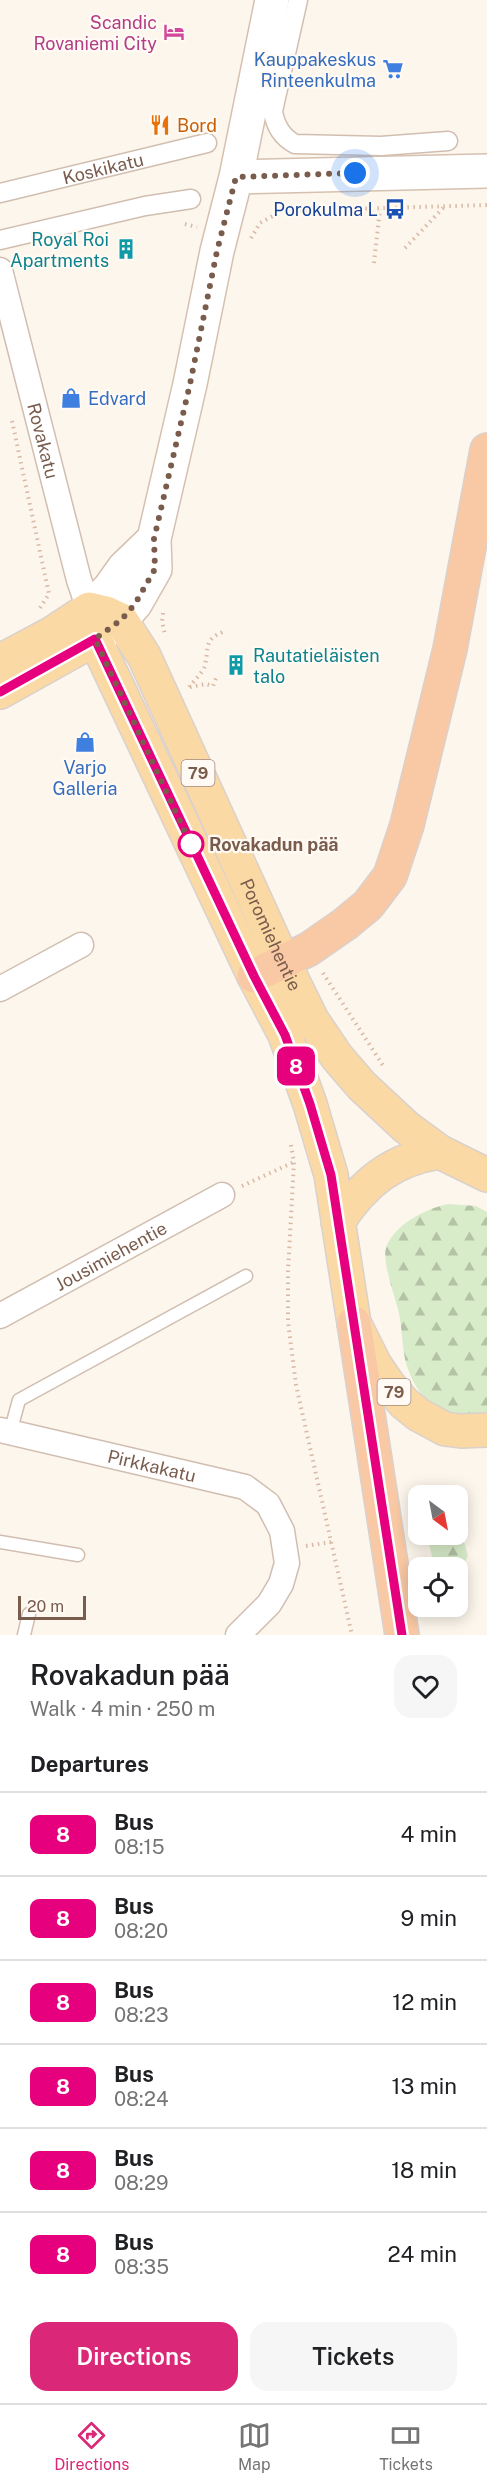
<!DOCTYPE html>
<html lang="en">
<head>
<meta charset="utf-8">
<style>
	:root { --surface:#fff; --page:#f6f6f6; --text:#202124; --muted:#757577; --line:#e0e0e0; --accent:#db2777 }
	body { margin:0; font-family:"Public Sans",sans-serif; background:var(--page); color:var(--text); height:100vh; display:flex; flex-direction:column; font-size:22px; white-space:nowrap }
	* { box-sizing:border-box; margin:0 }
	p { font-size:20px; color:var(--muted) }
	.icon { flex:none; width:33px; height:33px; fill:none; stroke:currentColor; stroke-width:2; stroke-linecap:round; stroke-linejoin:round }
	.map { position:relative; height:1635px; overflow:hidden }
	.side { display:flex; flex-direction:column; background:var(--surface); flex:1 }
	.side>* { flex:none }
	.badge { padding:0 12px; border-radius:9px; font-size:21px; line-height:39px }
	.needle { width:39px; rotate:148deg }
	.fabs { position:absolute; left:408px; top:1485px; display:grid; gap:12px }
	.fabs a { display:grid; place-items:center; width:60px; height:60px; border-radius:12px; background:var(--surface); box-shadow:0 3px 15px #0003; font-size:30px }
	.scale { position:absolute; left:18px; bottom:15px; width:68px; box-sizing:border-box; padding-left:6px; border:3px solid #7a5c4d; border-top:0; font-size:16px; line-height:21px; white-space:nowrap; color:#7a5c4d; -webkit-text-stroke:4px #fffaf3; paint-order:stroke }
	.you { position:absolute; width:30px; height:30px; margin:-15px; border:4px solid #fff; border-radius:50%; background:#1a73e8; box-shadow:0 0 0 9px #1a73e833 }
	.map>.badge { position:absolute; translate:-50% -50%; box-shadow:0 0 0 3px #fff }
	h2 { padding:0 30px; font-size:22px; line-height:54px }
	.round { display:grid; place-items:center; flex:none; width:63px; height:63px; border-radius:18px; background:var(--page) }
	.head { display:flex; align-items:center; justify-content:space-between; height:102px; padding:0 30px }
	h1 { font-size:28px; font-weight:600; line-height:45px }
	.primary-button { display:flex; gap:12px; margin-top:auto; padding:12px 30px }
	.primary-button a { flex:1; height:69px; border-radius:18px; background:var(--accent); color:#fff; font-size:24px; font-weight:600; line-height:69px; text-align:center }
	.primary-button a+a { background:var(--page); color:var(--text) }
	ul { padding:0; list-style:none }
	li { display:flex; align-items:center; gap:18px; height:84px; padding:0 30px; border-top:2px solid var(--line) }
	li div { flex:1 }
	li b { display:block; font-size:22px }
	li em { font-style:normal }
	li .badge { min-width:66px; font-weight:700; text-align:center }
	.tabs { display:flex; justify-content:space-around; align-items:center; height:84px; border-top:2px solid var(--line); background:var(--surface); font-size:16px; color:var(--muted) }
	.tabs a { display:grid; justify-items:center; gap:3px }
	.tabs .selected { color:var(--accent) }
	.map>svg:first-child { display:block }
	.forest { fill:url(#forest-firs) }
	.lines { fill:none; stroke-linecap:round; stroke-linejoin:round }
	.service-casing { stroke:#d1beb0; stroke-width:15 }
	.pedestrian-casing { stroke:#d1beb0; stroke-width:21 }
	.minor-casing { stroke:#d1beb0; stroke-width:27 }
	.secondary-casing { stroke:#d6c0b0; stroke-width:36 }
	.primary-casing { stroke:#dad1cd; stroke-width:36 }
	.trunk-casing { stroke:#dad1cd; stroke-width:36 }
	.path { stroke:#d9b8a5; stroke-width:4; stroke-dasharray:1.5 4.5; stroke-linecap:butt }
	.service { stroke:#fff; stroke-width:12 }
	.pedestrian { stroke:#fff; stroke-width:18 }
	.minor { stroke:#fff; stroke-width:24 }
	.secondary { stroke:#fff; stroke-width:33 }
	.primary { stroke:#fbd9a5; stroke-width:33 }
	.trunk { stroke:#f9c8a4; stroke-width:33 }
	.line-casing { stroke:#fff; stroke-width:14 }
	.line { stroke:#e6007e; stroke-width:9 }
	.walk { stroke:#7a5c4d; stroke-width:6; stroke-dasharray:0 10.8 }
	.stop-dot { fill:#fff; stroke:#e6007e; stroke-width:3 }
	.labels { text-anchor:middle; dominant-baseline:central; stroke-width:4.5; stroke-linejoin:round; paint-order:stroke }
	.shield { fill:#fffaf3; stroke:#a28b7f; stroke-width:1.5 }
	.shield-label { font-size:16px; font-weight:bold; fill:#7a5c4d }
	.hotel-label { font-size:18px; fill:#b23c85; stroke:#fffaf3; text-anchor:end }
	.shop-label { font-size:18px; fill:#366cbe; stroke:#fffaf3; text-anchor:end }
	.food-label { font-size:18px; fill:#c56008; stroke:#fffaf3; text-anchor:start }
	.street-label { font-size:18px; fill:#7a5c4d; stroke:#fffaf3 }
	.transit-label { font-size:18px; fill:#164399; stroke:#fffaf3; text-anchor:end }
	.culture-label { font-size:18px; fill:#0d838f; stroke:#fffaf3; text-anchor:end }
	.stop-label { font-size:18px; font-weight:bold; fill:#7a5c4d; stroke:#fffaf3; text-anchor:start }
</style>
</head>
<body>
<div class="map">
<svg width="487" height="1635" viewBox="0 0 487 1635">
	<defs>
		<pattern id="forest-firs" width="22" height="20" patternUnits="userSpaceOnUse" patternTransform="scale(1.5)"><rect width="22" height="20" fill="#d8ecc9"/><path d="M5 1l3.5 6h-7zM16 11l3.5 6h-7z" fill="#b4c2a5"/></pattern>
	</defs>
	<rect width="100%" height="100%" fill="#fdf6ec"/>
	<!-- forest -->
	<path class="forest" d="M448,1204L476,1206L487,1212V1422C480,1422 471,1423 464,1422C433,1417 412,1388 405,1359C402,1343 402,1326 398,1309C394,1294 382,1261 386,1248C394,1224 426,1209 448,1204Z
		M458,1521L468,1556L458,1574V1568L431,1567L432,1556L427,1535L458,1534Z"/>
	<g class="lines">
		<!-- service casing -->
		<g class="service-casing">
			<path id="service" d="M10,1433L19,1400L246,1276
				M0,1542L78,1555
				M24,1635L29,1614"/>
		</g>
		<!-- pedestrian casing -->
		<g class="pedestrian-casing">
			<g id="pedestrian">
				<path d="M298,0L273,111C275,125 282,137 295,144L381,146L448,141"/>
				<path id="s1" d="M0,193L207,143"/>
				<path d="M0,240L145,206L191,199"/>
			</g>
		</g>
		<!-- minor casing -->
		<g class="minor-casing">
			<g id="minor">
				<path id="s2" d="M0,270L79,580L89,609"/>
				<path d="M0,989L81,945"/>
				<path id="s3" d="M0,1316L222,1195"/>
				<path id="s4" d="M0,1430L245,1487L268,1504L282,1531L287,1563L281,1584L269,1604L238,1635"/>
			</g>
		</g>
		<!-- secondary casing -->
		<g class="secondary-casing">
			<path id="secondary" d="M236,177L487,171
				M154,539L124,568L109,589L89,609L95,639L121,620L135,604L155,569L154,539L190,384L217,251L236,177L272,0"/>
		</g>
		<!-- primary casing -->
		<g class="primary-casing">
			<g id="primary">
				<path id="s5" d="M0,661L51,634L89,609L106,613L121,620L144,656L283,961L312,1020L337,1057L362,1086L406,1127L440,1152L487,1175"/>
				<path d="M0,692L95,639L254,976L285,1035L310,1104L331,1175L354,1323L375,1365L388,1384L404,1403L419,1415L445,1429L461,1431L487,1430"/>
				<path d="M338,1222C364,1182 393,1159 440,1152"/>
			</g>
		</g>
		<!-- trunk casing -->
		<g class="trunk-casing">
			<path id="trunk" d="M254,976L309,949L345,924L368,905L390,876L407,825L450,649L487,450
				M354,1323L402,1635"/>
		</g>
		<!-- path -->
		<path class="path" d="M185,224L197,227
			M251,238L260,223L282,211L487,205
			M405,248L444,207
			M374,263L380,209
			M12,421L49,594L40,608
			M163,613L162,621L165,635
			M189,687C194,681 201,674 204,668C210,650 202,640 223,632
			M190,687L206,684L213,686L216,678
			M323,973L384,1067
			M291,1145L294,1162L288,1272V1322L296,1385L352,1635
			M242,1186L294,1162
			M306,1546L331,1542"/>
		<!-- service -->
		<use href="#service" class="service"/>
		<!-- pedestrian -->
		<use href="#pedestrian" class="pedestrian"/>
		<!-- minor -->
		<use href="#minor" class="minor"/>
		<!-- secondary -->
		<use href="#secondary" class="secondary"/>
		<!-- primary -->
		<use href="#primary" class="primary"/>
		<!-- trunk -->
		<use href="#trunk" class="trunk"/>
	</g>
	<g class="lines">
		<!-- line casing -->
		<g class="line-casing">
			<path id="line" d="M0,692L95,639L254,976L285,1035L310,1104L331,1175L402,1635"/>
		</g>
		<!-- line -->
		<use href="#line" class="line"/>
		<!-- walk -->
		<path class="walk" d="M191,844L192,847L95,639L121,620L135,604L155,569L154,539L190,384L217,251L236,177L355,173"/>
	</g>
	<!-- icons -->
	<defs>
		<g id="hotel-bare" transform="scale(1.62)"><path d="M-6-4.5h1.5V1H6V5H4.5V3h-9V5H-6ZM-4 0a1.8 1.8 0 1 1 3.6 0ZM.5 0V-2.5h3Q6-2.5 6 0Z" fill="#d1479c" stroke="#fffaf3" stroke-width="2.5" paint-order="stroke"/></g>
		<g id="supermarket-bare" transform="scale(1.62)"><path d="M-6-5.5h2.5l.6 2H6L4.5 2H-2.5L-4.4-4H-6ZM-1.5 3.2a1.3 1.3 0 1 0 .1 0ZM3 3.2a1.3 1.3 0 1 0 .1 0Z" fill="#3f7fe0" stroke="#fffaf3" stroke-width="2.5" paint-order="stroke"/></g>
		<g id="restaurant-bare" transform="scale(1.62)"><path d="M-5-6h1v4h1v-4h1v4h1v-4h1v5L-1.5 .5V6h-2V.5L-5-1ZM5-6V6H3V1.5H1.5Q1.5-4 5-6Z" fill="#e8710a" stroke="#fffaf3" stroke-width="2.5" paint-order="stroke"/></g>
		<g id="bus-bare" transform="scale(1.62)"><path d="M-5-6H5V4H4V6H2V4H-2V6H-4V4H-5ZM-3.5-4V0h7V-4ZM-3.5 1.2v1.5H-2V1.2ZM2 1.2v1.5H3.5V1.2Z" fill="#1a4fb4" stroke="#fffaf3" stroke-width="2.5" paint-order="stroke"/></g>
		<g id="building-bare" transform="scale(1.62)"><path d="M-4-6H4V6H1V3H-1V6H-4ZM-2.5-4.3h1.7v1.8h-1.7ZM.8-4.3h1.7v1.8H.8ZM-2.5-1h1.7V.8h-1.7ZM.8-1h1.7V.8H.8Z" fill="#0f9aa8" stroke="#fffaf3" stroke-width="2.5" paint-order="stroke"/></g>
		<g id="shop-bare" transform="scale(1.62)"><path d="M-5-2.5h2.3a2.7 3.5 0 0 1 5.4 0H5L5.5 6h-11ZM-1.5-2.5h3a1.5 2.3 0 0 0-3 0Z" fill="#3f7fe0" stroke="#fffaf3" stroke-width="2.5" paint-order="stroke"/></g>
	</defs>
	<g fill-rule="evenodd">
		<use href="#hotel-bare" x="174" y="32"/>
		<use href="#supermarket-bare" x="393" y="69"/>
		<use href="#restaurant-bare" x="160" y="125"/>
		<use href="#bus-bare" x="395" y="209"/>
		<use href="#building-bare" x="126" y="249"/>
		<use href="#shop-bare" x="71" y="398"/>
		<use href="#building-bare" x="236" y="665"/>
		<use href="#shop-bare" x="85" y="742"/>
	</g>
	<!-- markers -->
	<circle class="stop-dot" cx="191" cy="844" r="12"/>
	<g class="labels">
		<!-- shield labels -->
		<g class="shield">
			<rect x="181.5" y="760" width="33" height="26" rx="4.5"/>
			<rect x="377.5" y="1379" width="33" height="26" rx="4.5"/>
		</g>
		<g class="shield-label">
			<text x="198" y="773">79</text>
			<text x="394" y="1392">79</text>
		</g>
		<!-- hotel labels -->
		<g class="hotel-label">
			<text x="157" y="22">Scandic<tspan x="157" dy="21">Rovaniemi City</tspan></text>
		</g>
		<!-- shop labels -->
		<g class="shop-label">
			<text x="376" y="59">Kauppakeskus<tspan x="376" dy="21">Rinteenkulma</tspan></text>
			<text x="88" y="398" text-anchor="start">Edvard</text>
			<text x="85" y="767" text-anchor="middle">Varjo<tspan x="85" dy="21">Galleria</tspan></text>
		</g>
		<!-- food labels -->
		<g class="food-label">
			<text x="177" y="125">Bord</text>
		</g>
		<!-- street labels -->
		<g class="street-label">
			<text stroke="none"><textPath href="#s1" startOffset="106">Koskikatu</textPath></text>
			<text stroke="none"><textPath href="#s2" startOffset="176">Rovakatu</textPath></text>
			<text stroke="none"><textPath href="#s5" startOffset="486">Poromiehentie</textPath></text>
			<text stroke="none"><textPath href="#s3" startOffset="126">Jousimiehentie</textPath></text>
			<text stroke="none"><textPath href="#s4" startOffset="156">Pirkkakatu</textPath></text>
		</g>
		<!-- transit labels -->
		<g class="transit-label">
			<text x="378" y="209">Porokulma L</text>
		</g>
		<!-- culture labels -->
		<g class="culture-label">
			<text x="109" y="239">Royal Roi<tspan x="109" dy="21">Apartments</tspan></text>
			<text x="253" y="655" text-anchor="start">Rautatieläisten<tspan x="253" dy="21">talo</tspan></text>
		</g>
		<!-- stop labels -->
		<g class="stop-label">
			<text x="209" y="844">Rovakadun pää</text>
		</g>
	</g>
</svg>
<div class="fabs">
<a><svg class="needle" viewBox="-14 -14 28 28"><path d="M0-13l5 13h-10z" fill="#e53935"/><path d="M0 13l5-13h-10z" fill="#757577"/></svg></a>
<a><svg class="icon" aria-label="locate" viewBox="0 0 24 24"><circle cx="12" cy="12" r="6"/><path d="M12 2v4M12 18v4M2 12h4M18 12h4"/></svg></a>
</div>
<div class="scale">20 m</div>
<div class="you" style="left:355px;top:173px"></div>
<b class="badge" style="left:296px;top:1066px;background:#e6007e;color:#fff">8</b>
</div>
<section class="side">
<div class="head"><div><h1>Rovakadun pää</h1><p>Walk · 4 min · 250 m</p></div><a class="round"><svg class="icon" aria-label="heart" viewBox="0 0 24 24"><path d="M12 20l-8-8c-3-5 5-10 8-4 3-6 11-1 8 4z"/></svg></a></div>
<h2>Departures</h2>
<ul>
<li><span class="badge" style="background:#e6007e;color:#fff">8</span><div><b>Bus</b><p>08:15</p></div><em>4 min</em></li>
<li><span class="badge" style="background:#e6007e;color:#fff">8</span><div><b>Bus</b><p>08:20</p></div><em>9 min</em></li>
<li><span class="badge" style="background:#e6007e;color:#fff">8</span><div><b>Bus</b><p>08:23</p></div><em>12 min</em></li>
<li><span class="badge" style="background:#e6007e;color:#fff">8</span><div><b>Bus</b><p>08:24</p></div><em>13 min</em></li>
<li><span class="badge" style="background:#e6007e;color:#fff">8</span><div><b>Bus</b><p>08:29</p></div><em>18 min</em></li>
<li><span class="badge" style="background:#e6007e;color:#fff">8</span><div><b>Bus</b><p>08:35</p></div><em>24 min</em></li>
</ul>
<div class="primary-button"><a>Directions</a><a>Tickets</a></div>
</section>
<nav class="tabs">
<a class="selected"><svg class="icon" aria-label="directions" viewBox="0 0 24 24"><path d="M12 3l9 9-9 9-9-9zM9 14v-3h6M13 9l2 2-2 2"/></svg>Directions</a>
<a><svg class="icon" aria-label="map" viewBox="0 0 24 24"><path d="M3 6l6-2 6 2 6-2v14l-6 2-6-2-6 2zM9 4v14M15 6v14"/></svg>Map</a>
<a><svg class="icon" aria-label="tickets" viewBox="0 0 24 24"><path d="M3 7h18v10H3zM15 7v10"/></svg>Tickets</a>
</nav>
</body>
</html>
